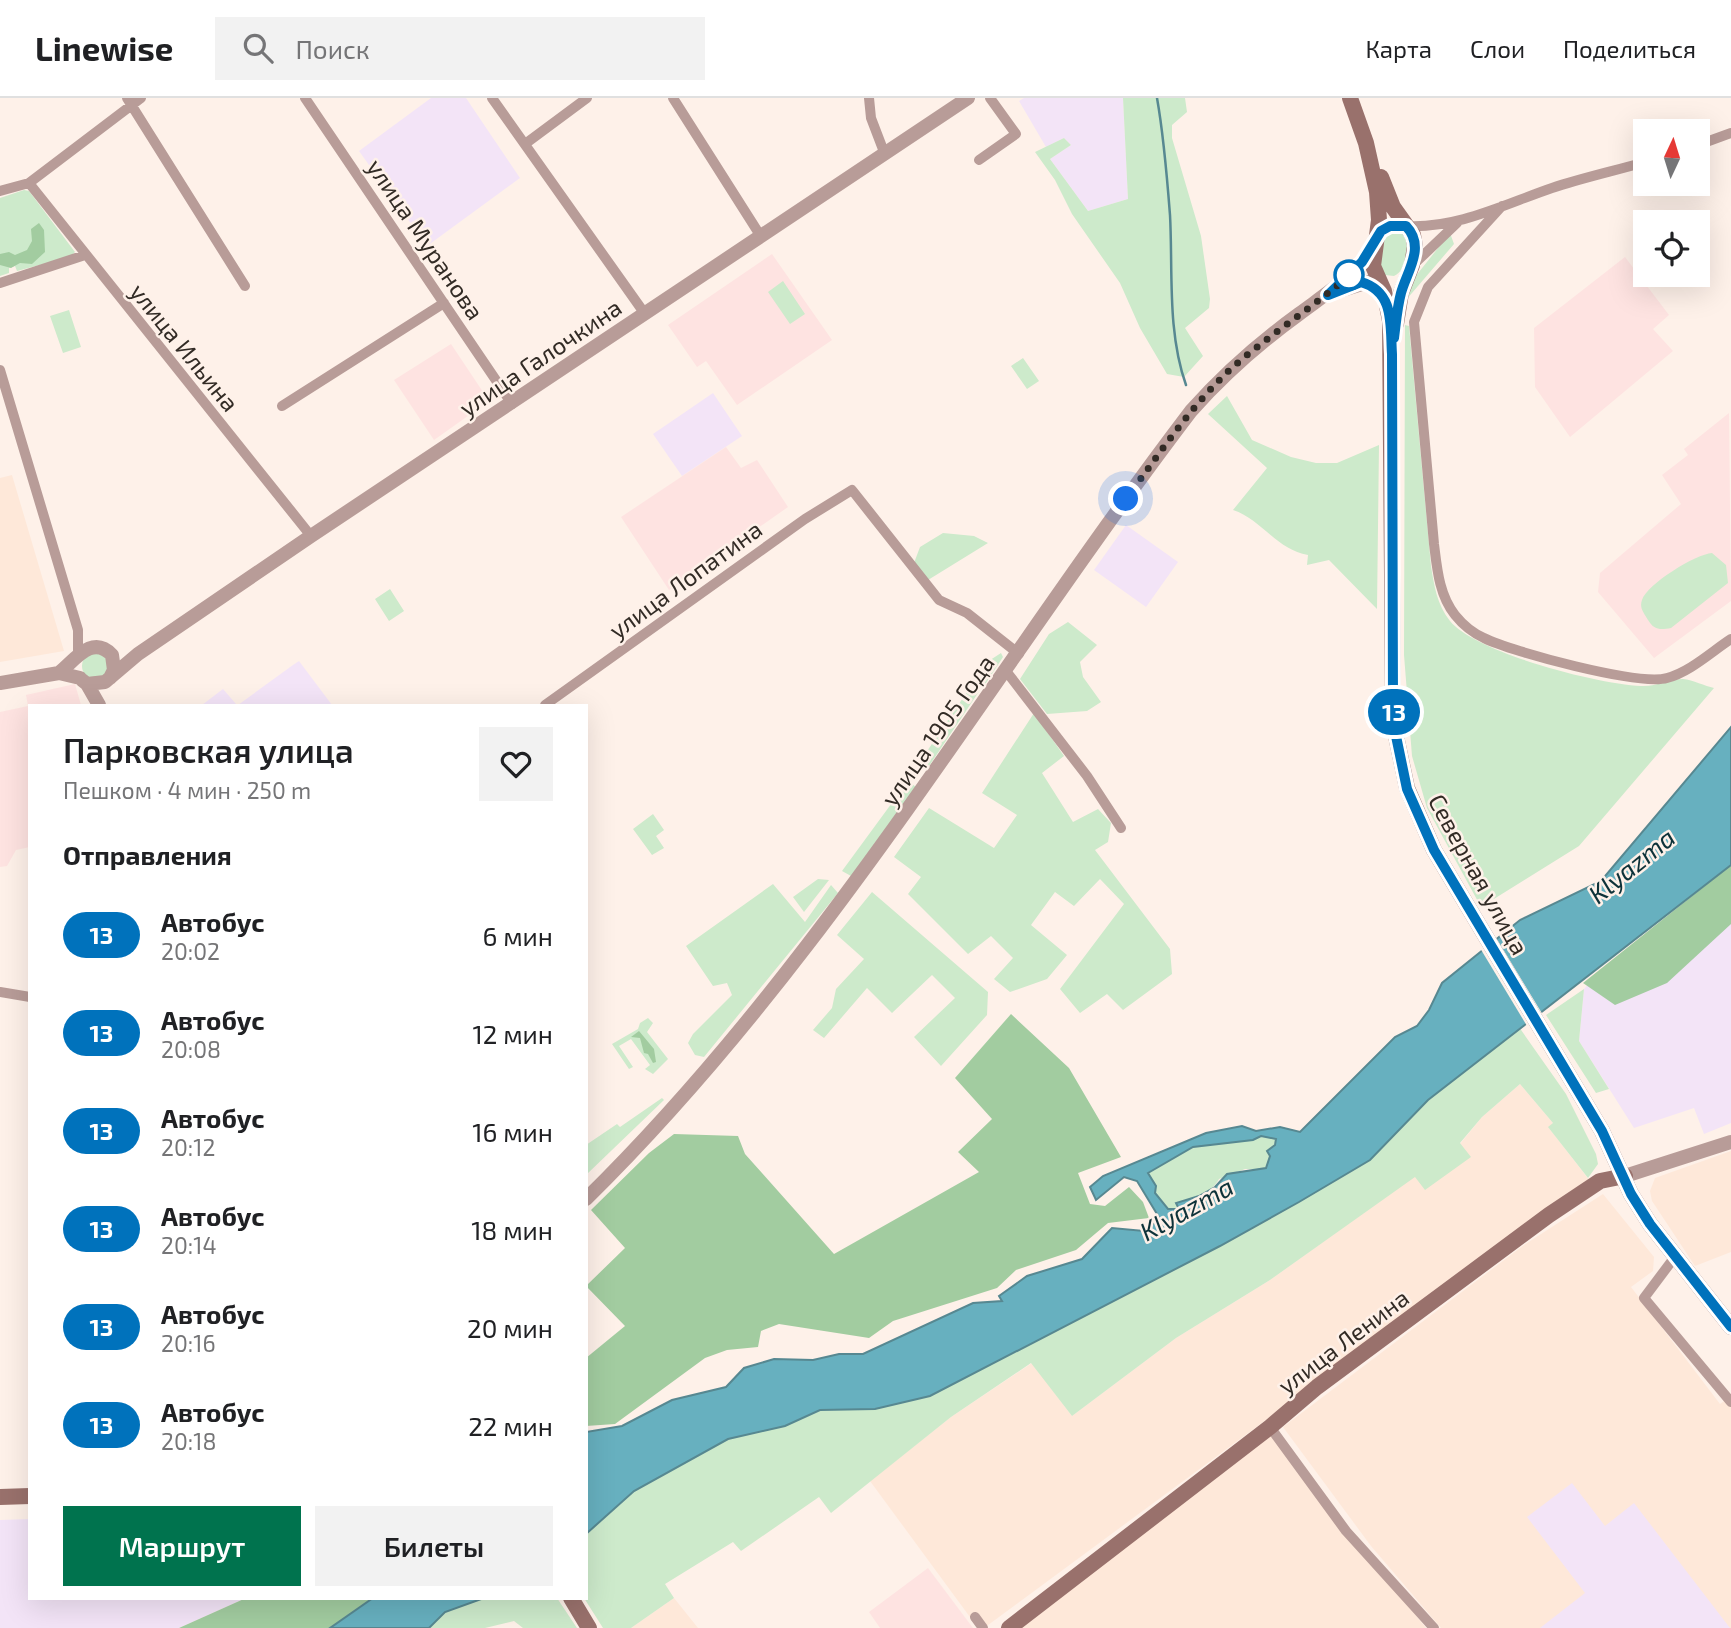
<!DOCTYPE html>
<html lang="ru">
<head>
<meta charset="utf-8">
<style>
	:root { --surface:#fff; --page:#f2f2f2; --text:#202124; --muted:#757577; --line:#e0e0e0; --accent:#00734e }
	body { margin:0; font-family:"Exo 2",sans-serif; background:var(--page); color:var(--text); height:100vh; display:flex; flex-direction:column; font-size:26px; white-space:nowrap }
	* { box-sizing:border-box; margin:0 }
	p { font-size:23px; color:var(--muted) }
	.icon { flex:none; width:38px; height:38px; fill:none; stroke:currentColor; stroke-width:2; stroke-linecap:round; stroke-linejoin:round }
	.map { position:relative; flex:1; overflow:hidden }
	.panel { position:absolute; left:28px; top:606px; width:560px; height:896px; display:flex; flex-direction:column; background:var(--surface); border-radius:0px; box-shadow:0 7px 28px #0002 }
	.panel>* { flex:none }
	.badge { padding:0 14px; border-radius:23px; font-size:24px; line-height:46px }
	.needle { width:46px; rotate:4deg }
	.controls { position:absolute; left:1633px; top:21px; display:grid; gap:14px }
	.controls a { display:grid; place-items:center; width:77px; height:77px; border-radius:0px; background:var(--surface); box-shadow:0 7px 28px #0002; font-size:35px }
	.you { position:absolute; width:35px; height:35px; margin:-18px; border:5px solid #fff; border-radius:50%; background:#1a73e8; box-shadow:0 0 0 10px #1a73e833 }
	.map>.badge { position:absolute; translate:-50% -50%; box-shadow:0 0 0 4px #fff }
	h2 { padding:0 35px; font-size:26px; line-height:63px }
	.round { display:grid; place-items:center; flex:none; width:74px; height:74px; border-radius:0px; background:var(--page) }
	.headline { display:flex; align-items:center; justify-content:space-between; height:119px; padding:0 35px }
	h1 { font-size:33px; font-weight:600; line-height:52px }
	.action { display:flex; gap:14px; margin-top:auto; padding:14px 35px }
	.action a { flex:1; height:80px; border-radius:0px; background:var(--accent); color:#fff; font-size:28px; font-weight:600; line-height:80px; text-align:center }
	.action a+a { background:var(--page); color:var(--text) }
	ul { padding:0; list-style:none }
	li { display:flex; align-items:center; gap:21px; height:98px; padding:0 35px }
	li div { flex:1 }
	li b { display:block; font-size:26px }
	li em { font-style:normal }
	li .badge { min-width:77px; font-weight:700; text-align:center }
	header { display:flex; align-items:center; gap:42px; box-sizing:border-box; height:98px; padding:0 35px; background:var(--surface); border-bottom:2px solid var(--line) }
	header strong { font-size:33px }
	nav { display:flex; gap:38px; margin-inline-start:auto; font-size:24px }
	.search { width:490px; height:63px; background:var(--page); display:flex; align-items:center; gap:18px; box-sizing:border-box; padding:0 24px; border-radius:0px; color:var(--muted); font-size:26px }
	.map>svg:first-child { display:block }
	.built { fill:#fee8d9 }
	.industrial { fill:#f3e4f7 }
	.education { fill:#fee3e1 }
	.green { fill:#cdeacb }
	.forest { fill:#a2cca0 }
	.water { fill:#67b0bf; stroke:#578891; stroke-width:2; fill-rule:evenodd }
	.pier { fill:#fef1e9 }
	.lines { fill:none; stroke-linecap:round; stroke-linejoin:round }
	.stream { stroke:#578891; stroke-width:2.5 }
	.minor { stroke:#b89c98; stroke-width:10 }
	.tertiary { stroke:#b89c98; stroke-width:14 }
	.secondary { stroke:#99716c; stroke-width:16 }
	.line-casing { stroke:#fff; stroke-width:16 }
	.line { stroke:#0072bc; stroke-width:10 }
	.walk { stroke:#322b25; stroke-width:7; stroke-dasharray:0 12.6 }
	.stop-dot { fill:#fff; stroke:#0072bc; stroke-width:3.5 }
	.labels { text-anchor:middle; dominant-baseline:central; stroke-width:5; stroke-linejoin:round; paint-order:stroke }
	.street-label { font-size:24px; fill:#322b25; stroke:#fef1e9 }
	.water-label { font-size:26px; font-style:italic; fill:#0d3239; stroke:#fef1e9 }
</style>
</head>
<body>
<header>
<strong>Linewise</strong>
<div class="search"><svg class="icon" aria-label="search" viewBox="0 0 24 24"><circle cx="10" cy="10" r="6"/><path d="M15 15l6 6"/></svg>Поиск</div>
<nav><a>Карта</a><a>Слои</a><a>Поделиться</a></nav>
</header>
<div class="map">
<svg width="1731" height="1530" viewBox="0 0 1731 1530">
	<rect width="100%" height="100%" fill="#fef1e9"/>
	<!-- built -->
	<path class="built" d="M12,377L64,553L0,564V380Z
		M1520,986L1553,1025L1549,1030L1590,1083L984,1530H978L870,1383L951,1319L1032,1265L1072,1318L1176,1240L1270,1182L1460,1046L1482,1019Z
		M1731,1053V1154L1695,1168L1652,1103L1650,1093L1655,1080Z
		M1603,1096L1654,1159L1653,1173L1631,1189L1720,1306L1731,1298V1530H1441L1371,1448L1283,1329L1524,1147Z
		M1272,1337L1426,1530H1020Z
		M674,1500L698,1530H631Z"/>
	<!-- industrial -->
	<path class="industrial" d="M431,0H466L520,80L427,148L359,53Z
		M1024,0H1123L1128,101L1088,113L1050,61L1071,47L1064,40L1046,49L1019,3Z
		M713,295L742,338L682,378L653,336Z
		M1126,427L1178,464L1146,509L1094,472Z
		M299,563L332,607H238L293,567Z
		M223,591L236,606L202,607Z
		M1731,772V1025L1704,1036L1694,1010L1634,1030L1579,943L1584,891L1600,874Z
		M1572,1385L1605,1428L1634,1405L1730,1530H1540L1585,1495L1527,1419Z
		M30,1421V1500H246L179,1530H0V1422Z"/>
	<!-- education -->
	<path class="education" d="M772,156L832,242L737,307L706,263L697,269L668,227Z
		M1625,159L1669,217L1653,231L1673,253L1570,339L1535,289L1534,230Z
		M451,246L489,303L434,342L394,282Z
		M1729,315L1731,503L1654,560L1598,494L1600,475L1681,406L1662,377L1688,357L1684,351Z
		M726,349L741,370L757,362L788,409L669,492L621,419Z
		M75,586L81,607H30V749L16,752L7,768L0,769V614L28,608L26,597Z
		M928,1470L973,1530H880L869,1514Z"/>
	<!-- green -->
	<path class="green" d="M1123,0H1185L1187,14L1172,27V40L1201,138L1210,201L1209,210L1185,230L1203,258L1184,279L1167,276L1140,230L1120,185L1072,116L1055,82L1035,54L1064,40L1071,47L1050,61L1088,113L1128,101Z
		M24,92L29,93L75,154L70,159L17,173L15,168L9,170V175L0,178V100Z
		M1391,135L1404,136C1411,149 1407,172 1394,178L1385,177L1379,170L1383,142Z
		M1450,135L1454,146L1406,202L1411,184Z
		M783,183L805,216L790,226L768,194Z
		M69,212L81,249L63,255L50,218Z
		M1405,227L1409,228L1431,468C1434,487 1437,507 1450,523C1476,555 1598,586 1641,588C1656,589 1669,581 1683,581C1693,582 1705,588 1714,590L1579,748L1481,809L1427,710L1412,658L1404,557Z
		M1023,260L1039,283L1027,291L1011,268Z
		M1227,298L1252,342L1291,359L1316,365H1337L1379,347L1377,511L1329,462L1307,467L1308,457C1277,452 1261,421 1233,412L1267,370L1208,316Z
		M943,435L974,438L988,445L928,482L914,465L920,449Z
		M1712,455L1726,467L1728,485L1671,530C1660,532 1654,532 1648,522C1644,515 1639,510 1642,502C1647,486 1696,456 1712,455Z
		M390,491L404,513L389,523L375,501Z
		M1068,524L1097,547L1080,564L1083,579L1101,604L1087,613L1047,616L1020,581L1049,536Z
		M1001,555L1003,559L984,588L970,586L981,568Z
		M82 568a13 13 0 1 1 26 0a13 13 0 1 1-26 0Z
		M969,591L980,592L929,668H917Z
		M1034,615L1064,658L1042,675L1073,724L1098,711L1111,725L1108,744L1095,752L1170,851L1172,876L1123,912L1107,896L1080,915L1060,891L1124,806L1100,781L1074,808L1055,794L1031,827L1067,857L1047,881L1010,894L994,881L1013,860L991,838L968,856L908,796L921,779L894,759L929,710L994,750L1017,717L982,695Z
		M908,683L916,689L851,778L842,773Z
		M653,716L664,732L656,738L664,750L652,757L633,731Z
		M818,781L829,782L804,814L793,799Z
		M773,786L805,824L831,787L838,795L704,959L695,957L688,945L693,936L732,897L727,885L713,888L686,848Z
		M872,794L988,894L987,917L941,968L914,939L955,900L932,877L892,915L867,890L824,940L813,932L832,910L836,891L864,861L837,837Z
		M1584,891L1579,943L1609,991L1596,995L1546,917Z
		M648,920L653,925L647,934L668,961L653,976L645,971L650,967L631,941L619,948L633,969L629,971L612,946L638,931L640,925Z
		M1519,929L1566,996L1596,1056L1598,1066L1588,1080L1548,1029L1553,1025L1520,986L1482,1019L1460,1045L1471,1059L1425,1092L1415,1079L1270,1182L1176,1240L1072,1318L1031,1265L951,1319L831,1415L819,1399L741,1453L733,1444L665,1486L674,1500L631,1530H603L584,1500L586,1436L633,1393L728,1341L785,1328L820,1312L875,1311L930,1298L1220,1148L1370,1062L1428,1002Z
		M662,1000L664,1002L586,1077V1047L617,1026L620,1029Z
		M1261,1038L1276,1041L1266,1071H1245L1219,1081C1212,1095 1192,1100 1177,1105L1180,1111H1169L1155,1095L1156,1088L1148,1075L1193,1049L1253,1042Z
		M484,1500H557L577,1530H523L514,1523L485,1530H429L445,1514Z"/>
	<!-- forest -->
	<path class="forest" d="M39,125L44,132L45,154L32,166L20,165L11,170L0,167V156L9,154L15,157L27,152L32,143L31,131Z
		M1731,767V826L1667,885L1615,907L1583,885Z
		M1011,916L1069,970L1121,1059L1078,1075L1090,1106L1105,1108L1129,1089L1143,1104L1149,1120L1108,1125L1076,1152L1016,1172L997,1190L893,1223L869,1240L779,1226L761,1233L758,1249L727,1252L705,1260L615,1326L586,1328V1260L625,1228L586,1188L625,1150L591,1112L649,1055L674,1036L738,1038L745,1056L834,1156L979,1074L958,1054L992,1021L955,980Z
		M639,933L654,951L656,964L653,965L648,956L644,955L640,940L631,939Z
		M246,1500H373L330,1530H179Z"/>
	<!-- water -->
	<path class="water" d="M1731,629V767L1428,1002L1370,1062L1299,1104L1220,1148L930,1298L875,1311L820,1312L785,1328L728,1341L634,1393L586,1436V1334L622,1328L672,1302L726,1289L744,1270L774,1261L813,1262L839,1256H863L973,1205L1002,1203L999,1198L1027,1178L1082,1161L1112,1130L1144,1133L1160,1121L1137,1083L1124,1079L1096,1102L1090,1089L1103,1078L1206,1035L1242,1028L1256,1033L1280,1029L1300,1034L1395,939L1417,928L1429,912L1442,885L1520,822L1601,783ZM1261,1038L1276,1041L1275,1047L1267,1053L1270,1058L1266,1070L1227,1076L1215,1089L1199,1098L1176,1105L1179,1111H1168L1155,1095L1156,1088L1148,1075L1193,1049L1253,1042Z
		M373,1500H484L445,1514L429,1530H330Z"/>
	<!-- pier -->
	<path class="pier" d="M1495,838L1543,917L1527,928L1480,850Z"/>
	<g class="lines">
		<!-- stream -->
		<path class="stream" d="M1157,0C1164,39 1167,78 1170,117C1173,173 1167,233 1186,287"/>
		<!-- minor -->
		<path class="minor" d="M127,0L245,188
			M305,0L512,306
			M492,0L645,216
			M673,0L760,137
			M869,0L871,20L884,54
			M525,46L587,0
			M1698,47L1731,35
			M979,62L1016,36L990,0
			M29,85L311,438
			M0,93L29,85L141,0
			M1502,108L1428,189L1414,224L1434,446C1437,470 1439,497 1455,517C1463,527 1473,535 1484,540C1512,554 1639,588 1667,580C1690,574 1711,554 1731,541
			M1406,128C1457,131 1505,106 1552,90C1582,80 1614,73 1645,64
			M1413,167L1457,125
			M0,185L85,157
			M0,272L78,532V557
			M282,308L444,205
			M1006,573L1087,678L1121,730
			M545,607L805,421L852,392L939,502L967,515L1019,556
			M0,894L30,899
			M1674,1160L1644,1200L1731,1304
			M1270,1329L1346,1433L1434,1530
			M975,1519L983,1530"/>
		<!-- tertiary -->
		<path class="tertiary" d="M1336,194L1378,181
			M59,575C75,562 92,536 112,557L114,572L110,580
			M82,582L87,586L99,607
			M0,585L59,575L80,580
			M87,586L105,584L138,556L311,438L968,0
			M1625,1078L1731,1044
			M586,1101C824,867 990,577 1191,313C1223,277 1259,245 1299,216C1327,195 1355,178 1374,148"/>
		<!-- secondary -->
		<path class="secondary" d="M1350,0L1366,45L1377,94L1379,122L1373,168L1384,193L1390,223L1393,603L1396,638L1407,690L1434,752L1602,1033L1631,1096L1650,1126L1731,1229
			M1381,79L1393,109L1413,137L1415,148L1412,167L1401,195L1396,226
			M0,1399L30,1398
			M571,1500L589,1530
			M1009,1530L1270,1329L1317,1289L1549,1117L1600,1083L1625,1078"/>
	</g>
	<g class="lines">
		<!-- line casing -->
		<g class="line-casing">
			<path id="line" d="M1394,240C1396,225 1397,210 1401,195C1407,173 1426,149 1406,128H1390L1381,133L1362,164L1328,197L1361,184C1395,194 1390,227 1392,256L1393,603L1396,638L1407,691L1434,752L1602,1033L1631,1096L1650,1126L1731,1229"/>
		</g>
		<!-- line -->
		<use href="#line" class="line"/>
		<!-- walk -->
		<path class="walk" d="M1126,401C1160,355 1191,307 1234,268C1273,234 1317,207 1355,172L1349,177"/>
	</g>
	<!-- markers -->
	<circle class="stop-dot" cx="1349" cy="177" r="14"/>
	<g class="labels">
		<!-- street labels -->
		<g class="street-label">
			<text transform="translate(426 141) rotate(56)">улица Муранова</text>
			<text transform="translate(185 249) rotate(51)">улица Ильина</text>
			<text transform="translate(540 259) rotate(-34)">улица Галочкина</text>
			<text transform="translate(685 481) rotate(-36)">улица Лопатина</text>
			<text transform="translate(937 632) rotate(-55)">улица 1905 Года</text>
			<text transform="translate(1479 776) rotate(61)">Северная улица</text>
			<text transform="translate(1343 1243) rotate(-37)">улица Ленина</text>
		</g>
		<!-- water labels -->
		<g class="water-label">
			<text transform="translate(1631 767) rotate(-39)">Klyazma</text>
			<text transform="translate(1186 1110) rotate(-29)">Klyazma</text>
		</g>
	</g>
</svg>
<div class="controls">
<a><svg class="needle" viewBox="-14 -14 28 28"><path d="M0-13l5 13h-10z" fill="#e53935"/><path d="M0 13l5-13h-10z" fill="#757577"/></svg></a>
<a><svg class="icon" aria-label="locate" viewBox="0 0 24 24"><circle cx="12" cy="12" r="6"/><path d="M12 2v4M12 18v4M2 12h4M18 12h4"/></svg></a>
</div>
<div class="you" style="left:1126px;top:401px"></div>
<b class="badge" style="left:1394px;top:614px;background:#0072bc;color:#fff">13</b>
<section class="panel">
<div class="headline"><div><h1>Парковская улица</h1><p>Пешком · 4 мин · 250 m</p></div><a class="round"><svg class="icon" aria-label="heart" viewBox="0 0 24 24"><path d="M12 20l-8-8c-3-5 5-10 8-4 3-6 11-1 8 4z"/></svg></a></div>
<h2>Отправления</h2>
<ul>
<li><span class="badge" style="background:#0072bc;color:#fff">13</span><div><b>Автобус</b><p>20:02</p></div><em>6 мин</em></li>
<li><span class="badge" style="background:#0072bc;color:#fff">13</span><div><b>Автобус</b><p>20:08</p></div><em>12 мин</em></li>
<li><span class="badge" style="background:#0072bc;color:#fff">13</span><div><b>Автобус</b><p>20:12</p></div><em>16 мин</em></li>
<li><span class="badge" style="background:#0072bc;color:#fff">13</span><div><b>Автобус</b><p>20:14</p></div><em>18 мин</em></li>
<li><span class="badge" style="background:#0072bc;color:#fff">13</span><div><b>Автобус</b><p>20:16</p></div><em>20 мин</em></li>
<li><span class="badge" style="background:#0072bc;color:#fff">13</span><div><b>Автобус</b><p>20:18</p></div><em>22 мин</em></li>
</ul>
<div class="action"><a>Маршрут</a><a>Билеты</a></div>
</section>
</div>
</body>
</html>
